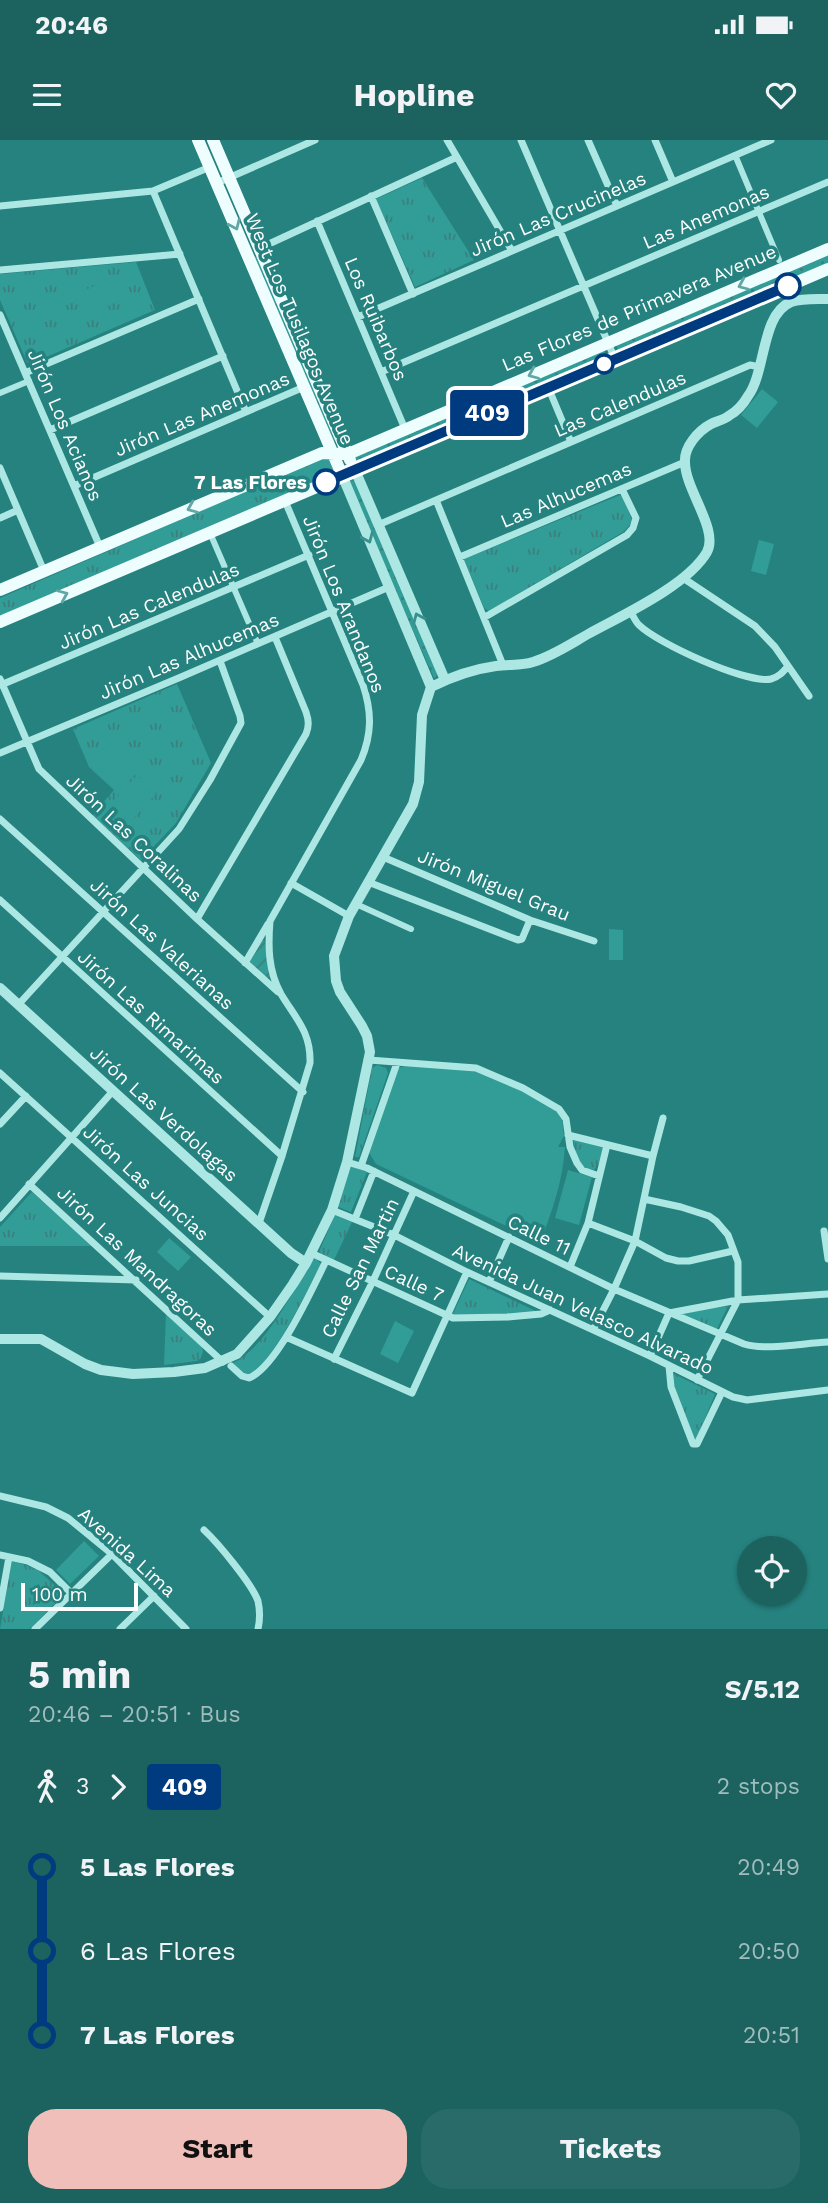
<!DOCTYPE html>
<html lang="en">
<head>
<meta charset="utf-8">
<style>
	:root { --surface:#1c625f; --page:#296b68; --text:#f1f3f6; --muted:#a0bcbd; --accent:#f1bfba }
	body { margin:0; font-family:"Work Sans",sans-serif; background:var(--page); color:var(--text); height:100vh; display:flex; flex-direction:column; font-size:26px; white-space:nowrap }
	* { box-sizing:border-box; margin:0 }
	p { font-size:23px; color:var(--muted) }
	.icon { flex:none; width:38px; height:38px; fill:none; stroke:currentColor; stroke-width:2; stroke-linecap:round; stroke-linejoin:round }
	.map { position:relative; height:1489px; overflow:hidden }
	.drawer { display:flex; flex-direction:column; background:var(--surface); flex:1 }
	.drawer>* { flex:none }
	.badge { padding:0 14px; border-radius:5px; font-size:24px; line-height:46px }
	.buttons { position:absolute; left:737px; top:1396px; display:grid; gap:14px }
	.buttons a { display:grid; place-items:center; width:70px; height:70px; border-radius:50%; background:var(--surface); box-shadow:0 2px 5px #0004; font-size:35px }
	.scale { position:absolute; left:21px; bottom:18px; width:117px; box-sizing:border-box; padding-left:7px; border:4px solid #fff; border-top:0; font-size:19px; line-height:24px; white-space:nowrap; color:#fff; -webkit-text-stroke:5px #25827f; paint-order:stroke }
	.map>.badge { position:absolute; translate:-50% -50%; box-shadow:0 0 0 4px #fff }
	.legs { display:flex; align-items:center; gap:10px; height:77px; padding:0 28px; font-size:23px }
	.legs p { margin-inline-start:auto }
	.overview { display:flex; align-items:center; justify-content:space-between; height:119px; padding:0 28px }
	h1 { font-size:38px; font-weight:700; line-height:52px }
	.primary-button { display:flex; gap:14px; margin-top:auto; padding:14px 28px }
	.primary-button a { flex:1; height:80px; border-radius:28px; background:var(--accent); color:#111; font-size:28px; font-weight:700; line-height:80px; text-align:center }
	.primary-button a+a { background:var(--page); color:var(--text) }
	ul { padding:0 28px; list-style:none }
	li { display:flex; align-items:center; gap:24px; height:84px; font-size:26px }
	li i { display:grid; place-items:center; width:10px; height:100%; margin:0 9px; background:currentColor }
	li i::after { content:''; width:18px; height:18px; margin:-9px; border:5px solid; border-radius:50%; background:var(--surface) }
	li p { margin-inline-start:auto }
	li:first-child i { background:linear-gradient(#0000 50%,currentColor 0) }
	li:last-child i { background:linear-gradient(currentColor 50%,#0000 0) }
	.status { display:flex; justify-content:space-between; align-items:center; height:49px; padding:0 35px; background:var(--surface); direction:ltr }
	.status svg { height:19px; fill:currentColor }
	header { display:flex; justify-content:space-between; align-items:center; height:91px; padding:0 28px; background:var(--surface); font-size:32px; font-weight:700 }
	.map>svg:first-child { display:block }
	.grass { fill:url(#grass-dots) }
	.park { fill:url(#park-tufts) }
	.garden { fill:url(#garden-furrows) }
	.pitch { fill:#329c97 }
	.lines { fill:none; stroke-linecap:round; stroke-linejoin:round }
	.pedestrian { stroke:#ade7e4; stroke-width:6 }
	.minor { stroke:#ade7e4; stroke-width:7 }
	.tertiary { stroke:#ade7e4; stroke-width:10 }
	.primary { stroke:#eefdfd; stroke-width:12 }
	.oneway { stroke:#61a7a5 }
	.oneway2 { stroke:#39918e }
	.line-1-casing { stroke:#fff; stroke-width:16 }
	.line-1 { stroke:#003b80; stroke-width:10 }
	.stop-1-dot { fill:#fff; stroke:#003b80; stroke-width:3.5 }
	.labels { text-anchor:middle; dominant-baseline:central; stroke-width:7; stroke-linejoin:round; paint-order:stroke }
	.street-label { font-size:19px; fill:#fff; stroke:#25827f }
	.stop-label { font-size:19px; font-weight:bold; fill:#fff; stroke:#25827f; text-anchor:end }
</style>
</head>
<body>
<div class="status"><b>20:46</b><svg viewBox="0 0 49 12"><path d="M0 12V9h3v3zM5 12V6h3v6zM10 12V3h3v9zM15 12V0h3v12zM26 1h20v11H26zM47 4h2v5h-2z"/></svg></div>
<header><svg class="icon" aria-label="menu" viewBox="0 0 24 24"><path d="M4 6h16M4 12h16M4 18h16"/></svg>Hopline<svg class="icon" aria-label="heart" viewBox="0 0 24 24"><path d="M12 20l-8-8c-3-5 5-10 8-4 3-6 11-1 8 4z"/></svg></header>
<div class="map">
<svg width="828" height="1489" viewBox="0 0 828 1489">
	<defs>
		<pattern id="grass-dots" width="8" height="8" patternUnits="userSpaceOnUse" patternTransform="scale(1.75)"><rect width="8" height="8" fill="#329c97"/><path d="M2 2h.1M6 6h.1" fill="none" stroke="#3b807d" stroke-width="1.8" stroke-linecap="round"/></pattern>
		<pattern id="park-tufts" width="24" height="20" patternUnits="userSpaceOnUse" patternTransform="scale(1.75)"><rect width="24" height="20" fill="#329c97"/><path d="M3 7l-1-3M5 7V3M7 7l1-3M15 17l-1-3M17 17v-4M19 17l1-3" fill="none" stroke="#3b807d"/></pattern>
		<pattern id="garden-furrows" width="10" height="10" patternUnits="userSpaceOnUse" patternTransform="scale(1.75)"><rect width="10" height="10" fill="#329c97"/><path d="M-1 1l2-2M0 10L10 0M9 11l2-2" fill="none" stroke="#3b807d"/></pattern>
	</defs>
	<rect width="100%" height="100%" fill="#25827f"/>
	<!-- grass -->
	<path class="grass" d="M828,112V123L618,212L616,204Z
		M257,115L336,299L334,301L254,116Z
		M604,210L606,217L357,323L353,315Z
		M356,338L438,536L434,538L348,342Z"/>
	<!-- park -->
	<path class="park" d="M422,38L474,120L415,147L376,59Z
		M136,122L155,170L30,224L27,222L0,160V134Z
		M325,317L328,318L334,333L333,335L0,477V458Z
		M620,355L624,358L632,380L629,386L623,392L489,471L484,468L464,419Z
		M177,544L211,623L176,683L141,720L92,675L114,650L89,627L73,589Z
		M377,925L386,928L388,933L359,1017H355L372,928Z
		M573,999L604,1007L601,1020L594,1030L584,1028L576,1014Z
		M351,1026L367,1032L351,1072L336,1066Z
		M32,1052L93,1106H0V1087Z
		M335,1075L352,1082L334,1120L318,1114Z
		M316,1119L321,1124C307,1150 273,1223 249,1236L241,1232L233,1223C266,1207 293,1151 312,1120Z
		M469,1139L540,1173L452,1176Z
		M728,1166L716,1191L682,1175L685,1172Z
		M166,1173L202,1207L203,1211L201,1218L197,1221L164,1225Z
		M674,1234L715,1254L696,1300L694,1299L674,1245Z
		M12,1420L38,1430L64,1454L30,1489H0Z"/>
	<!-- garden -->
	<path class="garden" d="M262,800L265,801L271,836L266,838L250,822Z"/>
	<!-- pitch -->
	<path class="pitch" d="M420,66L441,102L422,112L402,76Z
		M116,136L126,158L93,173L83,151Z
		M73,152L77,161L55,170L51,161Z
		M762,249L778,262L757,288L741,275Z
		M759,400L774,404L766,435L751,431Z
		M107,604L137,632L118,652L88,624Z
		M137,635L156,654L130,682L111,664Z
		M609,789L623,790V820H609Z
		M410,925L473,929L553,965L562,979L564,996L558,1007H565C563,1040 552,1072 540,1102L376,1024L368,1011L398,928Z
		M568,1030L592,1037L579,1085L555,1078Z
		M169,1098L191,1117L178,1131L157,1112Z
		M395,1181L414,1191L398,1223L380,1214Z
		M84,1401L99,1416L70,1444L56,1430Z"/>
	<g class="lines">
		<!-- pedestrian -->
		<path class="pedestrian" d="M735,15L779,120
			M0,253L29,241
			M210,393L258,504
			M356,764L411,789"/>
		<!-- minor -->
		<path class="minor" d="M447,0L512,111
			M521,0L615,219
			M588,0L617,66
			M655,0L673,42
			M217,43L315,0
			M153,51L246,272
			M371,56L413,154
			M0,66L153,51L210,27
			M317,81L405,289
			M258,109L457,17
			M0,130L180,114
			M0,175L100,407
			M358,177L771,0
			M381,232L828,42
			M25,233L199,159
			M548,247L571,302
			M50,290L223,216
			M0,328L44,431
			M74,346L304,247
			M436,360L503,525
			M0,378L18,370
			M378,385L750,225L760,227
			M460,417L685,322
			M683,438L755,486L775,507L809,556
			M630,471C633,475 635,481 639,485C657,503 746,544 771,539C779,537 783,532 788,526
			M485,477L627,395L633,388L636,378L622,349
			M0,539L39,629L197,779L278,852
			M1,545L309,415
			M0,613L181,537L389,447
			M0,679L303,952
			M383,717L530,780L594,801
			M368,742L518,800L522,799L530,780
			M291,743L349,776
			M0,760L282,1016
			M197,779L306,594C309,586 309,581 306,572L275,497
			M245,823L268,784
			M18,865L179,689L210,640L241,583L240,576L220,521
			M369,920L476,928L523,948L559,969L566,979L570,1007L577,1023L582,1030L599,1036
			M0,933L270,1177
			M0,984L26,956
			M568,995L653,1016
			M347,1022L367,1028L614,1149L744,1204C766,1211 803,1203 828,1202
			M361,1026L397,923
			M29,1044L223,1222
			M644,1059L681,1067L709,1076L716,1081L728,1095L738,1122V1160L697,1240
			M332,1070L394,1095L467,1132L650,1216L733,1257L747,1260L828,1250
			M0,1078L113,951
			M355,1079L374,1031
			M259,1083L282,1016L310,923C311,892 296,879 281,854C268,831 268,806 270,781L361,620C372,594 372,572 363,545L285,361
			M588,1083L635,1101L666,1118L678,1121H689L733,1111
			M824,1091L828,1119
			M311,1113L453,1178L507,1177L541,1174L550,1170
			M570,1127L588,1083L607,1005
			M0,1136L136,1140
			M489,1142L509,1097
			M593,1190L614,1149L635,1101L653,1016L663,978
			M286,1197L412,1253L467,1132
			M650,1216L669,1173L738,1160L828,1154
			M334,1219L373,1141L414,1051
			M231,1226L242,1236L249,1238C277,1227 312,1149 326,1121
			M669,1226L671,1247L693,1304H697L722,1252
			M0,1356L46,1367L68,1378L112,1414L186,1489
			M204,1390C218,1403 252,1444 258,1461C260,1470 260,1480 258,1489
			M0,1415L28,1421L50,1432L71,1453
			M0,1468L9,1417
			M35,1489L112,1414
			M120,1489L154,1456"/>
		<!-- tertiary -->
		<path class="tertiary" d="M355,330L445,540
			M342,335L431,547
			M0,848L291,1113L306,1123
			M0,1199H41L85,1224L101,1230L133,1234L174,1232L205,1228L237,1214L270,1177L293,1144L306,1123L332,1070L347,1022L370,912L367,896L362,886L340,852L336,841L334,816L349,776L413,664L419,642L422,575L431,547C451,537 474,529 496,526C509,524 521,526 533,522C553,516 572,503 590,493C623,475 688,445 707,412C719,389 685,350 685,322C684,307 698,291 711,284C717,281 724,280 730,275C737,271 744,263 748,256C766,232 761,174 791,162C803,158 816,159 828,159"/>
		<!-- primary -->
		<path class="primary" d="M198,0L342,335
			M213,0L350,320
			M0,450L322,313L348,314L828,109
			M0,482L828,129"/>
	</g>
	<!-- one-way arrows -->
	<defs><path id="oneway-chevron" d="M-2-3.5L2.5 0L-2 3.5" fill="none" stroke-width="1.6" stroke-linecap="round" stroke-linejoin="round" transform="scale(1.75)"/></defs>
	<g class="oneway">
		<use href="#oneway-chevron" transform="translate(235 85) rotate(66)"/>
		<use href="#oneway-chevron" transform="translate(743 145) rotate(157)"/>
		<use href="#oneway-chevron" transform="translate(533 234) rotate(157)"/>
		<use href="#oneway-chevron" transform="translate(192 368) rotate(157)"/>
		<use href="#oneway-chevron" transform="translate(63 455) rotate(-23)"/>
	</g>
	<g class="oneway2">
		<use href="#oneway-chevron" transform="translate(368 398) rotate(67)"/>
		<use href="#oneway-chevron" transform="translate(418 478) rotate(-113)"/>
	</g>
	<g class="lines">
		<!-- line-1 casing -->
		<g class="line-1-casing">
			<path id="line-1" d="M326,342L788,146"/>
		</g>
		<!-- line-1 -->
		<use href="#line-1" class="line-1"/>
	</g>
	<!-- markers -->
	<g class="stop-1-dot">
		<circle cx="788" cy="146" r="12"/>
		<circle cx="604" cy="224" r="9"/>
		<circle cx="326" cy="342" r="12"/>
	</g>
	<g class="labels">
		<!-- street labels -->
		<g class="street-label">
			<text transform="translate(558 74) rotate(-23)">Jirón Las Crucinelas</text>
			<text transform="translate(706 77) rotate(-23)">Las Anemonas</text>
			<text transform="translate(639 168) rotate(-23)">Las Flores de Primavera Avenue</text>
			<text transform="translate(376 179) rotate(67)">Los Ruibarbos</text>
			<text transform="translate(300 189) rotate(67)">West Los Tusilagos Avenue</text>
			<text transform="translate(620 264) rotate(-23)">Las Calendulas</text>
			<text transform="translate(202 274) rotate(-23)">Jirón Las Anemonas</text>
			<text transform="translate(65 285) rotate(67)">Jirón Los Acianos</text>
			<text transform="translate(566 355) rotate(-23)">Las Alhucemas</text>
			<text transform="translate(344 464) rotate(68)">Jirón Los Arandanos</text>
			<text transform="translate(149 466) rotate(-23)">Jirón Las Calendulas</text>
			<text transform="translate(189 516) rotate(-23)">Jirón Las Alhucemas</text>
			<text transform="translate(134 698) rotate(43)">Jirón Las Coralinas</text>
			<text transform="translate(494 745) rotate(22)">Jirón Miguel Grau</text>
			<text transform="translate(162 804) rotate(42)">Jirón Las Valerianas</text>
			<text transform="translate(151 877) rotate(42)">Jirón Las Rimarimas</text>
			<text transform="translate(164 974) rotate(42)">Jirón Las Verdolagas</text>
			<text transform="translate(146 1043) rotate(42)">Jirón Las Juncias</text>
			<text transform="translate(539 1095) rotate(26)">Calle 11</text>
			<text transform="translate(137 1121) rotate(43)">Jirón Las Mandragoras</text>
			<text transform="translate(360 1128) rotate(-64)">Calle San Martin</text>
			<text transform="translate(414 1143) rotate(25)">Calle 7</text>
			<text transform="translate(583 1169) rotate(25)">Avenida Juan Velasco Alvarado</text>
			<text transform="translate(127 1412) rotate(42)">Avenida Lima</text>
		</g>
		<!-- stop labels -->
		<g class="stop-label">
			<text x="307" y="342">7 Las Flores</text>
		</g>
	</g>
</svg>
<div class="buttons">
<a><svg class="icon" aria-label="locate" viewBox="0 0 24 24"><circle cx="12" cy="12" r="6"/><path d="M12 2v4M12 18v4M2 12h4M18 12h4"/></svg></a>
</div>
<div class="scale">100 m</div>
<b class="badge" style="left:487px;top:273px;background:#003b80;color:#fff">409</b>
</div>
<section class="drawer">
<div class="overview"><div><h1>5 min</h1><p>20:46 – 20:51 · Bus</p></div><b>S/5.12</b></div>
<div class="legs"><svg class="icon" aria-label="walk" viewBox="0 0 24 24"><circle cx="13" cy="4" r="2"/><path d="M13 8l-2 6 4 7M11 14l-3 7M7 12l3-4h3l4 4"/></svg>3<svg class="icon" aria-label="forward" viewBox="0 0 24 24"><path d="M9 5l7 7-7 7"/></svg><b class="badge" style="background:#003b80;color:#fff">409</b><p>2 stops</p></div>
<ul>
<li><i style="color:#003b80"></i><b>5 Las Flores</b><p>20:49</p></li>
<li><i style="color:#003b80"></i><span>6 Las Flores</span><p>20:50</p></li>
<li><i style="color:#003b80"></i><b>7 Las Flores</b><p>20:51</p></li>
</ul>
<div class="primary-button"><a>Start</a><a>Tickets</a></div>
</section>
</body>
</html>
